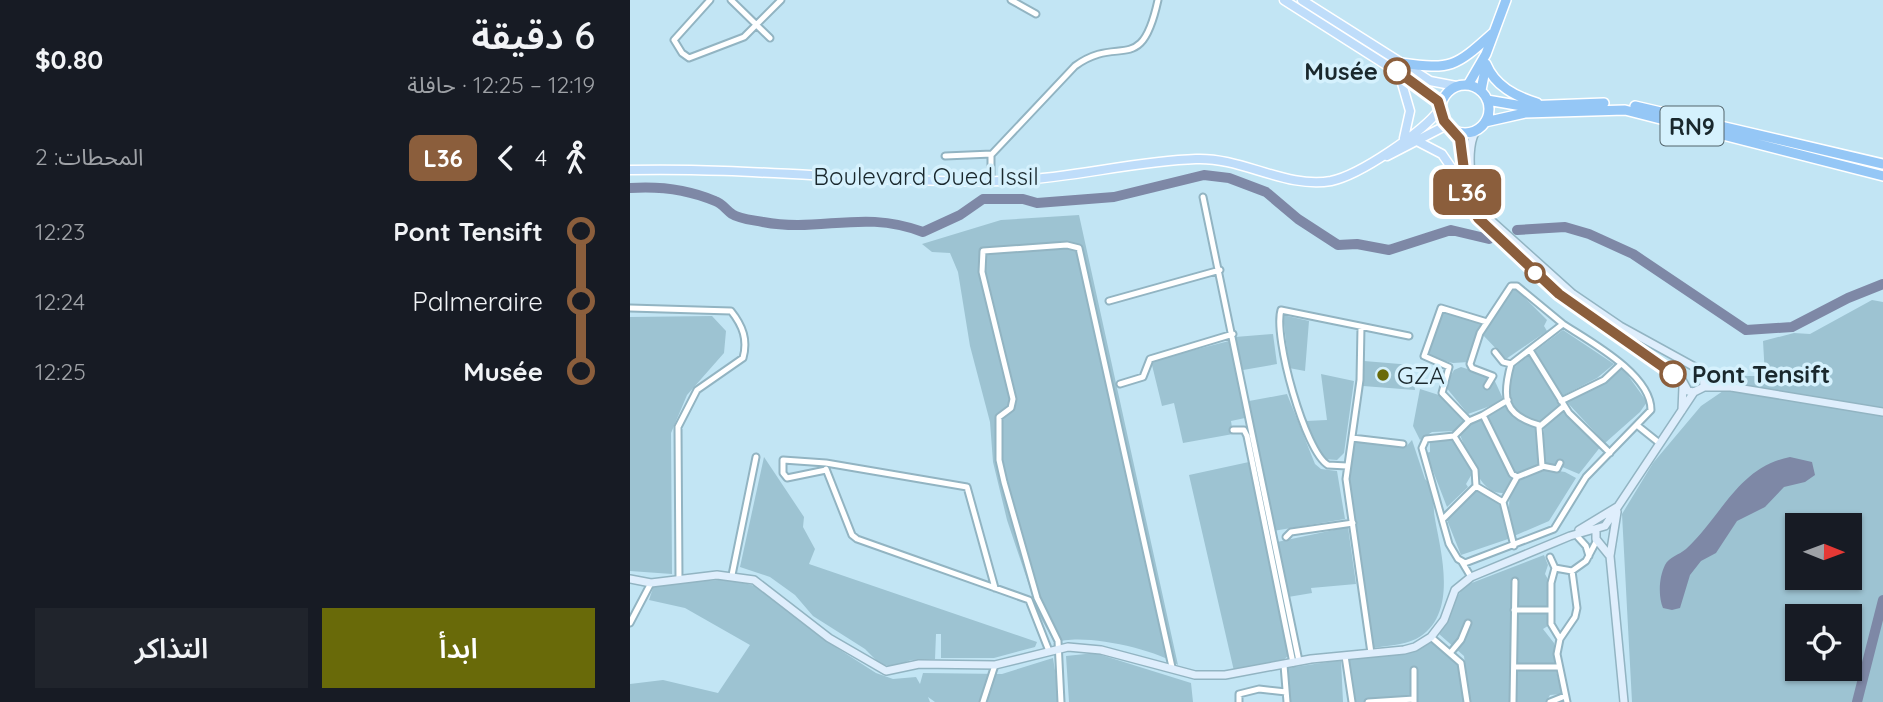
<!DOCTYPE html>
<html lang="ar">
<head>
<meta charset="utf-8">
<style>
	:root { --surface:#171b24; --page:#20242c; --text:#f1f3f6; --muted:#9ea1a6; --accent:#696a09 }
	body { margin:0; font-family:Quicksand,"Noto Sans Arabic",sans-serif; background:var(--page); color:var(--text); direction:rtl; height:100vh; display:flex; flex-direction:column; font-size:26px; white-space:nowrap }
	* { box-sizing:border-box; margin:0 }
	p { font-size:23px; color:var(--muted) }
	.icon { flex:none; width:38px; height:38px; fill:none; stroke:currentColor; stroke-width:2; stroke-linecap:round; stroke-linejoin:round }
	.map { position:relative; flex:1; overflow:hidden; direction:ltr }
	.sheet { display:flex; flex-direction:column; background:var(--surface); width:630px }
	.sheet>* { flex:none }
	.badge { padding:0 14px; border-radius:10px; font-size:24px; line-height:46px }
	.needle { width:46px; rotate:91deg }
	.fabs { position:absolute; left:1155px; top:513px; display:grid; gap:14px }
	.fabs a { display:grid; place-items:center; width:77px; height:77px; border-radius:0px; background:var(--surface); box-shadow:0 2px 5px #0004; font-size:35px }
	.map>.badge { position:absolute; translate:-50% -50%; box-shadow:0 0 0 4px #fff }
	.legs { display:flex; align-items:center; gap:10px; height:77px; padding:0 35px; font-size:23px }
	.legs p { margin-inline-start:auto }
	.headline { display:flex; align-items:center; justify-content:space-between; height:119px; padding:0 35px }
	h1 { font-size:38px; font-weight:600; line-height:52px }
	.action { display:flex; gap:14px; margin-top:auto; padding:14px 35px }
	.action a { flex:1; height:80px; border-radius:0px; background:var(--accent); color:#fff; font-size:28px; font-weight:600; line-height:80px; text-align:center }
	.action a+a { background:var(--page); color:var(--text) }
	ul { padding:0 35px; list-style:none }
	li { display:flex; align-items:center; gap:24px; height:70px; font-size:26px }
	li i { display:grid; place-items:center; width:10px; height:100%; margin:0 9px; background:currentColor }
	li i::after { content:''; width:18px; height:18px; margin:-9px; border:5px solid; border-radius:50%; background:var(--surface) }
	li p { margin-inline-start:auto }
	li:first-child i { background:linear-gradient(#0000 50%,currentColor 0) }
	li:last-child i { background:linear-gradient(currentColor 50%,#0000 0) }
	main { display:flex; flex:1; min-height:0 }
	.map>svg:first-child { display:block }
	.green { fill:#9dc3d2; fill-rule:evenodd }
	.water { fill:#7e88a6 }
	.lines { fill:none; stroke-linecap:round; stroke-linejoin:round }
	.river { stroke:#7e88a6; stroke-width:10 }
	.street-casing { stroke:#92b4c2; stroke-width:9 }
	.secondary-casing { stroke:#92b4c2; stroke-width:10 }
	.primary-casing { stroke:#fff; stroke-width:11 }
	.highway-casing { stroke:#fff; stroke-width:12 }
	.street { stroke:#fff; stroke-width:5 }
	.secondary { stroke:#dfeefc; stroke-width:7 }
	.primary { stroke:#bfddfa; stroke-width:8 }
	.highway { stroke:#95c7f6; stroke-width:9 }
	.line-1-casing { stroke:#fff; stroke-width:16 }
	.line-1 { stroke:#8b5e3c; stroke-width:10 }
	.stop-1-dot { fill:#fff; stroke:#8b5e3c; stroke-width:3.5 }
	.poi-dot { fill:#696a09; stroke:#d5f1fd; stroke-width:2.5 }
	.labels { text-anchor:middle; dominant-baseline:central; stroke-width:7; stroke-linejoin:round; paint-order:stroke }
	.shield { fill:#d5f1fd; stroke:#52646b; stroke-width:2 }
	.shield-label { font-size:23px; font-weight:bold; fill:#1a282d }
	.stop-label { font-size:24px; font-weight:bold; fill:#1a282d; stroke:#d5f1fd; text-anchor:end }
	.street-label { font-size:24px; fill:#1a282d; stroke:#d5f1fd }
	.poi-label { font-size:24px; fill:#1a282d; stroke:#d5f1fd; text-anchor:start }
</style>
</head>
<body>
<main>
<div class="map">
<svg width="1253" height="702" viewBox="0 0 1253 702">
	<rect width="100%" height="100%" fill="#c2e5f4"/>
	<!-- green -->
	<path class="green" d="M449,215L548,665C526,649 450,632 425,643L409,615L377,520L363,462L360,422L340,346L328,272L320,253L302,252L292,244L371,220Z
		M885,288L917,320L914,326L917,331L876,359L851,333Z
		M1242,300L1253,302V702H1002L992,514L1023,463L1071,406L1115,376H1135L1133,341L1164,333L1180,334ZM1167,525H1220V578H1167ZM1167,616H1220V668H1167Z
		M817,310L854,322L845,336L839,362L823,363L798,357L812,311Z
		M653,315L679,321L675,371L659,368Z
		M82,316L96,331L94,353L57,395L41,433L42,574L0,571V317Z
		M933,330L984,364L967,378L932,396L905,351Z
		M643,334L647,364L613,370L605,337Z
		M599,341L615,418L601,421L603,434L553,443L544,403L532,406L521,361Z
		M900,355L931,408L910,421L890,416L878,395L883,368Z
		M734,361L782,365L785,390L733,386Z
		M831,367L863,377L874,401L838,414L815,386L824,370Z
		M992,367L1017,402L1010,412L975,443L935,400L981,378Z
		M691,374L724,381L714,453L707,460L693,459L676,421L697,420Z
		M790,389L812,396L835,420L825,431L802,432L790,440L783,426Z
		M657,394L685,464L691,469L707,471L715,519L643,531L619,401Z
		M878,404L890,421L908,425L910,464L886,474L855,414Z
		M934,411L971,446L949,474L930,466L914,465V425Z
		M851,417L880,471L882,479L873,493C849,495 838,453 830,435L838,423Z
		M824,436L843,472L836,484L838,487L817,507L796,453L800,452V442L796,441Z
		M782,440L795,479L802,486C804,497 803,509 805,519C811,553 829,616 786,639C773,645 756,646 743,648L719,479L724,441L775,448Z
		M134,457L174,517L173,527L185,549L179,564L407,642L405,647L364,658H311V634H306L305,659L281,660L263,667L250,664L235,649L183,616L165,595L140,577L110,567Z
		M619,462L658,656L652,661L604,671L559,475Z
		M922,470L935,472L946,478L919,521L884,536C874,499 876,474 922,470Z
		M847,490C872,494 874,516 881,538L831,555L817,520Z
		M718,527L726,584L681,588L682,593L658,597L647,542Z
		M914,555L918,565L915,574L920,583L921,624L913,629L924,643L925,667L932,694L920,695L916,702H840L834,656L809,634C819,617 822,596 839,584Z
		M101,579L138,590L193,639L246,673L263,679L286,677L290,684L293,673L372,674L423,658L430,702H305L298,697L300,702H0V684L33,680L88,693L120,645L55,608L19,600L24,585Z
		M801,639L830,664L834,702H723L718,663L720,660L774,652Z
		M465,653L561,683L563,702H439L436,656Z
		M711,660L713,702H660L658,668Z"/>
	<!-- water -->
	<path class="water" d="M1160,457L1182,462L1185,475L1175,482L1154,487L1135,507L1107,521L1086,553L1071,561L1060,575L1050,608L1042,610L1033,608C1028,596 1029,577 1035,565C1039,557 1049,555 1056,549C1092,516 1108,467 1160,457Z"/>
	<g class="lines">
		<!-- river -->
		<path class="river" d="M0,188C29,186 57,189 85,201C92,203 96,210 102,214C109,219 123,220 133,222C191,233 232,209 293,232L330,215L353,199H393L407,203L484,197L574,175L599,178L636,192L668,219L708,245L727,244L759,250L821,230L859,239
			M887,230L935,227L959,234L1003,254L1116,330L1162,327L1218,298L1253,284
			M1227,702L1253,600"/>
		<!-- street casing -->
		<g class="street-casing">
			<path id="street" d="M80,0L44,40L52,53L59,58L114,37L151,0
				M101,0L140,38
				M381,0L406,14
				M315,156L362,154L445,66C490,33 511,78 528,0
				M361,181V155
				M573,197L669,661
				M479,301L590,270
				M0,308L101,311C113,326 118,340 113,358L67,390L48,427L49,579
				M731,327L730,380L716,479L741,653
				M900,350L939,413L980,453
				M881,364C872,397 873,415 909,425
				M490,384L513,377L520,359L603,334
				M857,386L863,376L842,368L840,364L850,333L881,286H887L933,324
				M878,400L853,415L882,474L887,477L912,467
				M931,401L974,380L991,364
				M853,415L839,421L812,393L819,367L794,356L811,308L857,322
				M839,421L824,436L796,439L792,448L819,544L828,559L835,563L924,529L956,477L1021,410C1021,374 959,341 933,324L881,364L873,362L865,352
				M1008,426L1028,442
				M603,430H614L617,436L663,663
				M722,438L773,444
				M930,463L927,469L912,466L909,427L934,406
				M717,466L698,465C675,452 643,336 651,310L779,336
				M196,469L222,535L227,539L399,600L419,651
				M196,470L157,478L153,473V460L196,463L337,487L365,588
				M846,486L873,502
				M813,519L846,486L845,470L824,436
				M947,536L956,546L959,556
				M656,537L661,532L723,523
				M884,546L873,502L887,477
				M920,557L925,568
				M832,562L841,577
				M102,575L126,457
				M884,610H921
				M0,623L21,583
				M801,637L831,663L837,702
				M930,639L921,624V583L925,568L942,571
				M821,652L831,640L838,623
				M715,656L722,702
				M654,665L657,702
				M884,667H928
				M353,702L365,665
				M431,702L428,641L407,598L374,482L369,460V417L381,408L383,399L352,272L353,251L437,245L449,248L542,667
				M609,702V694L629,689L656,692
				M738,702L784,699
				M784,702V670
				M883,702L885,581
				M920,702L935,696
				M937,702L927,654L930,639L945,617L947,608L942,571L956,561L967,540"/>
		</g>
		<!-- secondary casing -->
		<g class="secondary-casing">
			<path id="secondary" d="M820,129L832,144L838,201L848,218L929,294L1052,380L1058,391L1064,392L1074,387L1073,372
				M847,130C834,145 841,200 854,214L943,294L990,326L1101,387
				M1074,387H1101L1253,412
				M1052,410L1053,387
				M987,512L980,556L994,702
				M949,530L987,507
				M966,530V539L979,555
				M0,579L21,583L87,575L124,580L199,638L256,671L289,664L365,665L438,647L471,650L565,675H595L681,659L774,650L785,647L801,637L814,620L825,590L841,577L940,536L975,526L1064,392"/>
		</g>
		<!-- primary casing -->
		<g class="primary-casing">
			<path id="primary" d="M654,0L794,89L811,106
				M672,0L800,81L826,86
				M769,73L780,111L774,138
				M787,141L812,154L836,189
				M757,156L817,125
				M0,170C125,167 251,184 376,181C440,179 503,161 566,159C612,157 656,189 701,181C730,175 793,132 810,109"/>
		</g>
		<!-- highway casing -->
		<g class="highway-casing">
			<path id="highway" d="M771,63C822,70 825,67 863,33
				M856,64C865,86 885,96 907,103
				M811 109a24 24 0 1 1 48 0a24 24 0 1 1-48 0Z
				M838,85L856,54L876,0
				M851,90L856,65
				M857,100L892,106L974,103
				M1005,106L1253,164
				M855,122L895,113L995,110L1253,176"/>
		</g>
		<!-- street -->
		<use href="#street" class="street"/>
		<!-- secondary -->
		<use href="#secondary" class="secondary"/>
		<!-- primary -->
		<use href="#primary" class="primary"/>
		<!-- highway -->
		<use href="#highway" class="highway"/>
	</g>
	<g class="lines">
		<!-- line-1 casing -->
		<g class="line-1-casing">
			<path id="line-1" d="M767,71L808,101L814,121L830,139L838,201L848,218L929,294L1043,374"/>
		</g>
		<!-- line-1 -->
		<use href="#line-1" class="line-1"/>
	</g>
	<!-- markers -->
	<g class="stop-1-dot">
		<circle cx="767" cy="71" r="12"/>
		<circle cx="905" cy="273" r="9"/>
		<circle cx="1043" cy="374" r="12"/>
	</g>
	<circle class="poi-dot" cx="753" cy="375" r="7"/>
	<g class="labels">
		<!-- shield labels -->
		<rect class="shield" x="1030.5" y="106.5" width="63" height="39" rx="5"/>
		<g class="shield-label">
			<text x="1062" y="126">RN9</text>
		</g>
		<!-- stop labels -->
		<g class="stop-label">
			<text x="748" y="71">Musée</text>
			<text x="1062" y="374" text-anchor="start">Pont Tensift</text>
		</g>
		<!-- street labels -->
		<g class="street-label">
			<text x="296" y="176">Boulevard Oued Issil</text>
		</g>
		<!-- poi labels -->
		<g class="poi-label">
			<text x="767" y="375">GZA</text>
		</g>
	</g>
</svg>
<div class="fabs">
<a><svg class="needle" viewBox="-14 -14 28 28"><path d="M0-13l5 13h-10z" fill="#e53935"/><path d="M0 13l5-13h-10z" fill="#9ea1a6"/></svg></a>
<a><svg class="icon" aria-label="locate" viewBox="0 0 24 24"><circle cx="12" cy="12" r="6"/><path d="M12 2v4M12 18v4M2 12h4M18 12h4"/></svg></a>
</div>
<b class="badge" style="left:837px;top:192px;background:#8b5e3c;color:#fff">L36</b>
</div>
<section class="sheet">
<div class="headline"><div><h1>6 دقيقة</h1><p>12:19 – 12:25 · حافلة</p></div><b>$0.80</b></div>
<div class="legs"><svg class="icon" aria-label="walk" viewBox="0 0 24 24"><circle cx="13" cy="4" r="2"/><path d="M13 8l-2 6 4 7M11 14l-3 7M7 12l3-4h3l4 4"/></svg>4<svg class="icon" aria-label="back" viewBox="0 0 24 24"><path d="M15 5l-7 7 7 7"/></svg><b class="badge" style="background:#8b5e3c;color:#fff">L36</b><p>المحطات: 2</p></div>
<ul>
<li><i style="color:#8b5e3c"></i><b>Pont Tensift</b><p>12:23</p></li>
<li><i style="color:#8b5e3c"></i><span>Palmeraire</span><p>12:24</p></li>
<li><i style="color:#8b5e3c"></i><b>Musée</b><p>12:25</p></li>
</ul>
<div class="action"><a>ابدأ</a><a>التذاكر</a></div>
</section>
</main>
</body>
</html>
